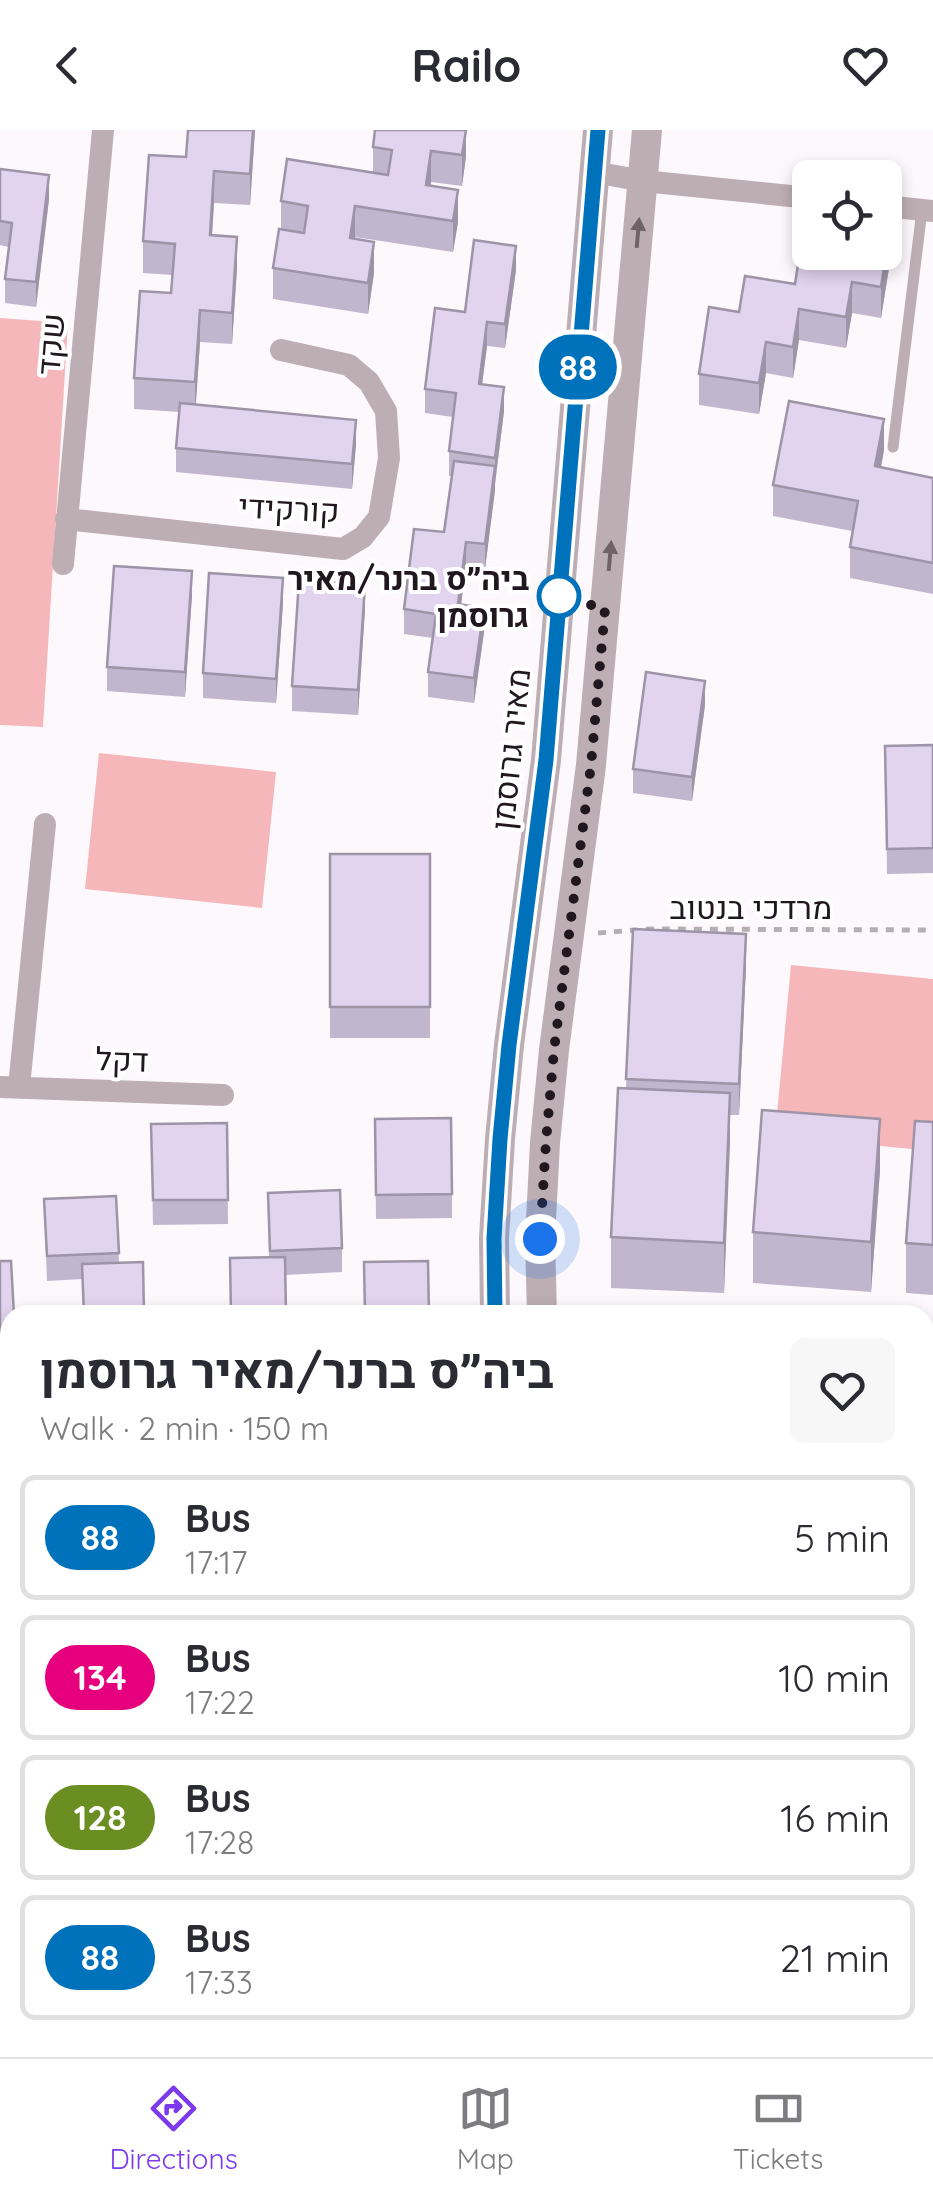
<!DOCTYPE html>
<html lang="en">
<head>
<meta charset="utf-8">
<style>
	:root { --surface:#fff; --page:#f7f7f7; --text:#2b2b33; --muted:#7c7c81; --line:#e1e1e2; --accent:#7c3aed }
	body { margin:0; font-family:Quicksand,Heebo,sans-serif; background:var(--page); color:var(--text); height:100vh; display:flex; flex-direction:column; font-size:38px; white-space:nowrap }
	* { box-sizing:border-box; margin:0 }
	p { font-size:32px; color:var(--muted) }
	.icon { flex:none; width:55px; height:55px; fill:none; stroke:currentColor; stroke-width:2; stroke-linecap:round; stroke-linejoin:round }
	.map { position:relative; flex:1; overflow:hidden }
	.drawer { position:absolute; left:0px; top:1175px; width:935px; height:752px; display:flex; flex-direction:column; background:var(--surface); border-radius:30px 30px 0 0; box-shadow:0 5px 15px #0003 }
	.drawer>* { flex:none }
	.badge { padding:0 20px; border-radius:32px; font-size:35px; line-height:65px }
	.buttons { position:absolute; left:792px; top:30px; display:grid; gap:20px }
	.buttons a { display:grid; place-items:center; width:110px; height:110px; border-radius:15px; background:var(--surface); box-shadow:0 5px 15px #0003; font-size:50px }
	.you { position:absolute; width:50px; height:50px; margin:-25px; border:8px solid #fff; border-radius:50%; background:#1a73e8; box-shadow:0 0 0 15px #1a73e833 }
	.map>.badge { position:absolute; translate:-50% -50%; box-shadow:0 0 0 5px #fff }
	.round { display:grid; place-items:center; flex:none; width:105px; height:105px; border-radius:15px; background:var(--page) }
	.overview { display:flex; align-items:center; justify-content:space-between; height:170px; padding:0 40px }
	h1 { font-size:48px; font-weight:700; line-height:75px }
	ul { padding:0; list-style:none }
	li { display:flex; align-items:center; gap:30px; height:125px; margin:0 20px 15px; padding:0 20px; border:5px solid var(--line); border-radius:15px }
	li div { flex:1 }
	li b { display:block; font-size:38px }
	li em { font-style:normal }
	li .badge { min-width:110px; font-weight:700; text-align:center }
	header { display:flex; justify-content:space-between; align-items:center; height:130px; padding:0 40px; background:var(--surface); font-size:45px; font-weight:700 }
	.tab-bar { display:flex; justify-content:space-around; align-items:center; height:140px; border-top:2px solid var(--line); background:var(--surface); font-size:28px; color:var(--muted) }
	.tab-bar a { display:grid; justify-items:center; gap:5px }
	.tab-bar .on { color:var(--accent) }
	.map>svg:first-child { display:block }
	.green { fill:#f5b7b9 }
	.lines { fill:none; stroke-linecap:round; stroke-linejoin:round }
	.path { stroke:#b5afb4; stroke-width:5; stroke-dasharray:8 8; stroke-linecap:butt }
	.service { stroke:#bdaeb3; stroke-width:11 }
	.minor { stroke:#bdaeb3; stroke-width:22 }
	.tertiary { stroke:#bdaeb3; stroke-width:30 }
	.wall { fill:#c2b5ce }
	.shaded-wall { fill:#9e94a7 }
	.building { fill:#e2d3ef; stroke:#9e94a7; stroke-width:2.5 }
	.oneway { fill:#6f6269 }
	.line-casing { stroke:#fff; stroke-width:22 }
	.line { stroke:#0072bc; stroke-width:15 }
	.walk { stroke:#21171f; stroke-width:10; stroke-dasharray:0 18 }
	.stop-dot { fill:#fff; stroke:#0072bc; stroke-width:5 }
	.labels { text-anchor:middle; dominant-baseline:central; stroke-width:8; stroke-linejoin:round; paint-order:stroke }
	.street-label { font-size:32px; fill:#21171f; stroke:#fff }
	.stop-label { font-size:32px; font-weight:bold; fill:#21171f; stroke:#fff; text-anchor:end }
</style>
</head>
<body>
<header><svg class="icon" aria-label="back" viewBox="0 0 24 24"><path d="M15 5l-7 7 7 7"/></svg>Railo<svg class="icon" aria-label="heart" viewBox="0 0 24 24"><path d="M12 20l-8-8c-3-5 5-10 8-4 3-6 11-1 8 4z"/></svg></header>
<div class="map">
<svg width="933" height="1927" viewBox="0 0 933 1927">
	<rect width="100%" height="100%" fill="#fdf8fc"/>
	<!-- green -->
	<path class="green" d="M0,188L68,193L43,597L0,595Z
		M99,623L276,642L262,778L85,759Z
		M791,835L933,849V1021L775,1006Z
		M249,1918H465L463,1927H249Z"/>
	<g class="lines">
		<!-- path -->
		<path class="path" d="M598,803L649,799L933,800"/>
		<!-- service -->
		<path class="service" d="M893,317L922,80"/>
		<!-- minor -->
		<path class="minor" d="M594,42L643,51L810,68
			M885,76L933,81
			M66,389L343,419L363,407L379,387L389,328L386,281L369,252L349,235L281,220
			M63,434L103,0
			M0,957L223,965
			M19,957L45,694
			M925,1227L933,1228
			M219,1918L220,1927
			M480,1927L481,1918"/>
		<!-- tertiary -->
		<path class="tertiary" d="M495,1185L494,1108L500,1009L509,915L546,630L598,0
			M542,1185L540,1109L545,1013L554,920L591,635L647,0
			M0,1447H10
			M925,1480L933,1482
			M0,1484L10,1485
			M925,1878L933,1879
			M716,1918L759,1927"/>
	</g>
	<!-- wall -->
	<path class="wall" d="M188,0H255L250,75L214,73L212,105L237,138L232,214L200,212L196,275L356,314L352,359L176,342V318L179,282L134,279V248L171,163L172,145L143,143V111L186,27Z
		M466,0V26L462,56L431,52V56L458,92L453,122L355,107L374,143L368,184L273,169V138L281,99V71L373,42V17Z
		M0,39L49,69L36,177L5,173V149L9,117L0,115Z
		M892,119L881,188L852,183L846,218L799,210L793,248L766,243L759,284L699,275V244L795,154L810,122Z
		M516,140L505,218L487,216L482,254L504,281L485,439L466,436L461,474L484,502L474,573L428,567V542L433,508L404,504V479L444,402L452,346H449V321L453,287L425,283V259L465,182Z
		M884,320L881,338L933,348V464L850,448V417L852,401L773,386V355Z
		M192,465L185,567L107,561V537Z
		M283,473L276,573L203,568V543Z
		M365,479L358,585L292,581V556Z
		M705,575L692,671L633,663V639Z
		M933,615V743L887,744L885,616Z
		M330,724H430V908H330Z
		M633,799L746,836L739,985H730L724,1163L611,1158V1107L626,958Z
		M375,989L452,1064V1088L376,1089Z
		M933,992V1165L906,1163V1113Z
		M227,993L228,1094L153,1095L151,994Z
		M880,1040L871,1162L753,1153V1102Z
		M268,1063L342,1118V1142L285,1145L269,1127Z
		M116,1066L119,1133L144,1185H83L82,1149L47,1151L44,1069Z
		M0,1131L10,1185V1399H0Z
		M925,1493H933V1791L925,1790Z
		M10,1587V1708H0V1588Z"/>
	<!-- shaded-wall -->
	<path class="shaded-wall" d="M253,0H255L250,75V44Z
		M466,0V26L462,56V25Z
		M431,21V52L426,86V55Z
		M214,41V73L210,136V105Z
		M49,45V69L36,177V152Z
		M458,60V92L453,122V91Z
		M355,76V107L350,139V108Z
		M892,87V119L881,188V157Z
		M237,107V138L232,214V183Z
		M374,112V143L368,184V153Z
		M516,116V140L505,218V194Z
		M852,152V183L846,218V187Z
		M799,179V210L793,248V217Z
		M200,180V212L195,283V252Z
		M487,192V216L479,278V254Z
		M766,212V243L759,284V253Z
		M504,257V281L495,352V328Z
		M884,289V320L875,368V336Z
		M356,290V314L352,359V334Z
		M495,336V361L485,439V414Z
		M466,412V436L458,499V474Z
		M192,441V465L185,567V542Z
		M283,448V473L276,573V549Z
		M365,455V479L358,585V560Z
		M484,478V502L474,573V548Z
		M705,551V575L692,671V647Z
		M746,804V836L739,985V954Z
		M730,963V1014L724,1163V1113Z
		M880,989V1040L871,1162V1112Z"/>
	<!-- building -->
	<path class="building" d="M188,0H253L250,44L214,41L210,105L237,107L232,183L200,180L195,252L134,248L140,161L171,163L175,114L143,111L149,25L186,27Z
		M375,0H466L462,25L431,21L426,55L458,60L453,91L355,76L350,108L374,112L368,153L273,138L279,99L304,103L308,76L281,71L287,29L388,45L392,20L373,17Z
		M0,39L49,45L36,152L5,149L12,93L0,91Z
		M885,86L892,87L881,157L852,152L846,187L799,179L793,217L766,212L759,253L699,244L709,177L739,182L745,146L795,154L801,115L810,116V122H885Z
		M474,110L516,116L505,194L487,192L479,254L504,257L495,328L449,321L456,263L425,259L435,178L465,182Z
		M789,271L884,289L875,336L933,348V433L850,417L858,371L773,355Z
		M180,273L356,290L352,334L176,318Z
		M454,331L495,336L485,414L466,412L458,474L484,478L474,548L428,542L436,484L404,479L414,399L444,402Z
		M114,436L192,441L185,542L107,537Z
		M209,443L283,448L276,549L203,543Z
		M299,450L365,455L358,560L292,556Z
		M646,542L705,551L692,647L633,639Z
		M933,615V718L887,719L885,616Z
		M330,724H430V877H330Z
		M633,799L746,804L739,954L626,949Z
		M618,958L730,963L724,1113L611,1107Z
		M762,980L880,989L871,1112L753,1102Z
		M451,988L452,1064L376,1065L375,989Z
		M915,991L933,992V1115L906,1113Z
		M227,993L228,1070H153L151,994Z
		M340,1060L342,1118L270,1121L268,1063Z
		M116,1066L119,1123L47,1126L44,1069Z
		M285,1127L286,1185H231L230,1128Z
		M0,1131H11L14,1185H10V1368H0Z
		M428,1131L429,1185H365L364,1132Z
		M143,1132L144,1185H84L82,1134Z
		M925,1493H933V1760L925,1759Z
		M10,1587V1677H0V1588Z
		M43,1918H183V1927H43Z"/>
	<!-- one-way arrows -->
	<defs><path id="oneway-solid" d="M-6-.8H1V-3.2L6.5 0L1 3.2V.8H-6Z" transform="scale(2.5)"/></defs>
	<g class="oneway">
		<use href="#oneway-solid" transform="translate(638 103) rotate(-85)"/>
		<use href="#oneway-solid" transform="translate(610 426) rotate(-85)"/>
	</g>
	<g class="lines">
		<!-- line casing -->
		<g class="line-casing">
			<path id="line" d="M495,1185L494,1108L500,1009L509,915L546,630L598,0"/>
		</g>
		<!-- line -->
		<use href="#line" class="line"/>
		<!-- walk -->
		<path class="walk" d="M540,1109L546,1012L554,920L591,635L605,479L559,466"/>
	</g>
	<!-- markers -->
	<circle class="stop-dot" cx="559" cy="466" r="20"/>
	<g class="labels">
		<!-- street labels -->
		<g class="street-label">
			<text transform="translate(50 214) rotate(-85)">שקד</text>
			<text transform="translate(289 378) rotate(3)">קורקידי</text>
			<text transform="translate(510 619) rotate(-84)">מאיר גרוסמן</text>
			<text x="751" y="777">מרדכי בנטוב</text>
			<text transform="translate(122 929) rotate(2)">דקל</text>
		</g>
		<!-- stop labels -->
		<g class="stop-label">
			<text x="529" y="448">ביה״ס ברנר/מאיר<tspan x="529" dy="37">גרוסמן</tspan></text>
		</g>
	</g>
</svg>
<div class="buttons">
<a><svg class="icon" aria-label="locate" viewBox="0 0 24 24"><circle cx="12" cy="12" r="6"/><path d="M12 2v4M12 18v4M2 12h4M18 12h4"/></svg></a>
</div>
<div class="you" style="left:540px;top:1109px"></div>
<b class="badge" style="left:578px;top:237px;background:#0072bc;color:#fff">88</b>
<section class="drawer">
<div class="overview"><div><h1>ביה״ס ברנר/מאיר גרוסמן</h1><p>Walk · 2 min · 150 m</p></div><a class="round"><svg class="icon" aria-label="heart" viewBox="0 0 24 24"><path d="M12 20l-8-8c-3-5 5-10 8-4 3-6 11-1 8 4z"/></svg></a></div>
<ul>
<li><span class="badge" style="background:#0072bc;color:#fff">88</span><div><b>Bus</b><p>17:17</p></div><em>5 min</em></li>
<li><span class="badge" style="background:#e6007e;color:#fff">134</span><div><b>Bus</b><p>17:22</p></div><em>10 min</em></li>
<li><span class="badge" style="background:#6b8e23;color:#fff">128</span><div><b>Bus</b><p>17:28</p></div><em>16 min</em></li>
<li><span class="badge" style="background:#0072bc;color:#fff">88</span><div><b>Bus</b><p>17:33</p></div><em>21 min</em></li>
</ul>
</section>
</div>
<nav class="tab-bar">
<a class="on"><svg class="icon" aria-label="directions" viewBox="0 0 24 24"><path d="M12 3l9 9-9 9-9-9zM9 14v-3h6M13 9l2 2-2 2"/></svg>Directions</a>
<a><svg class="icon" aria-label="map" viewBox="0 0 24 24"><path d="M3 6l6-2 6 2 6-2v14l-6 2-6-2-6 2zM9 4v14M15 6v14"/></svg>Map</a>
<a><svg class="icon" aria-label="tickets" viewBox="0 0 24 24"><path d="M3 7h18v10H3zM15 7v10"/></svg>Tickets</a>
</nav>
</body>
</html>
